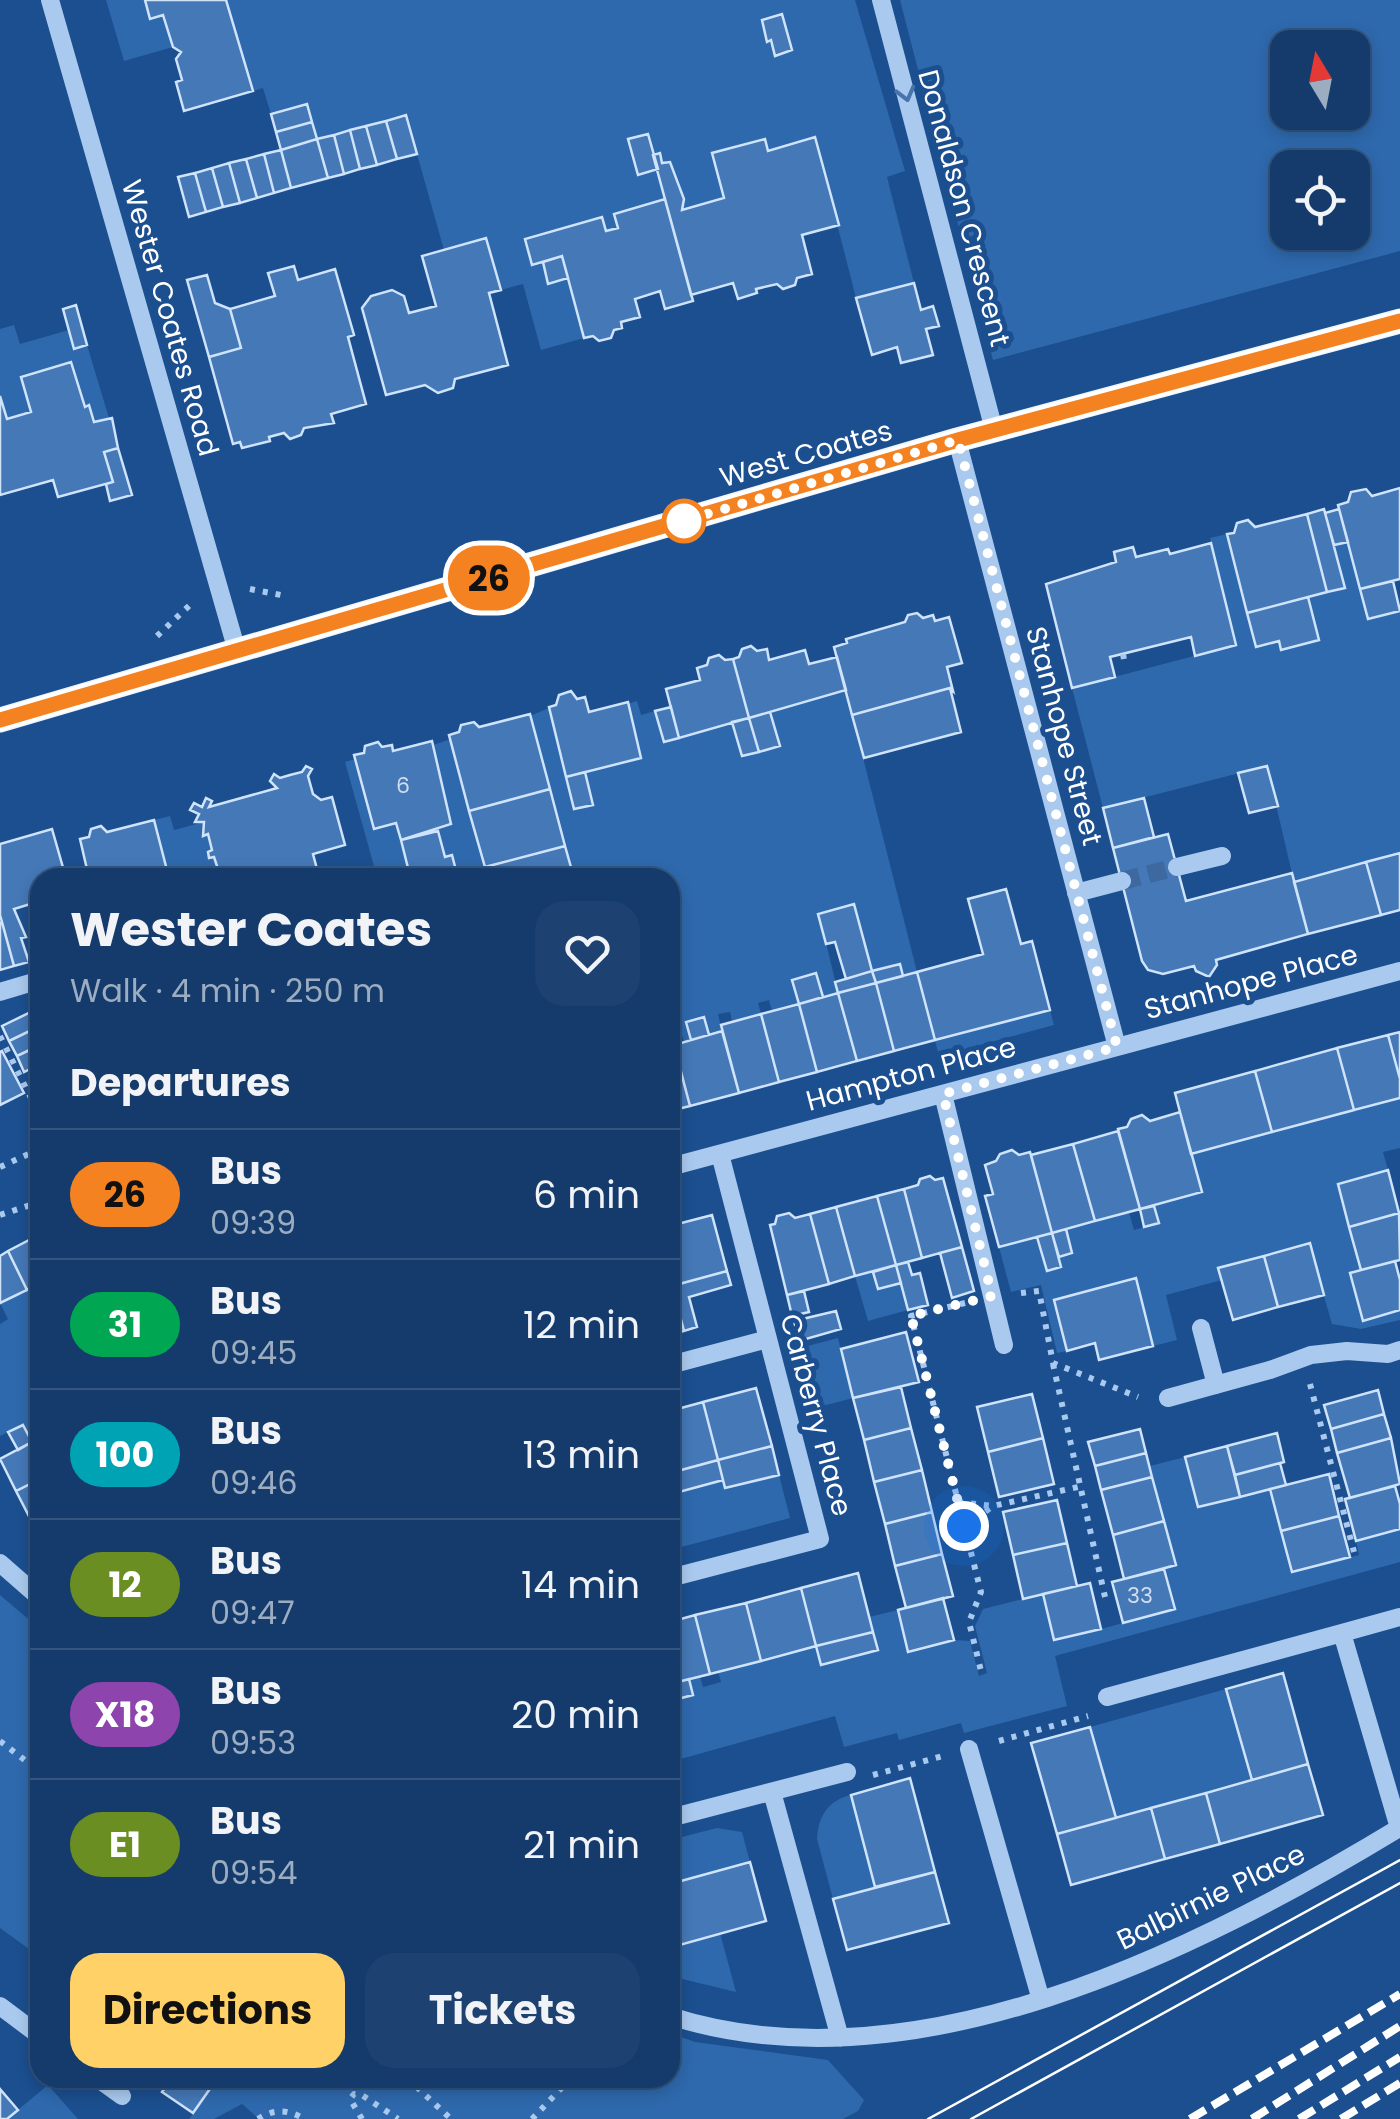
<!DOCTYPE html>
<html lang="en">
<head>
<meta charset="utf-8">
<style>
	:root { --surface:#143b6b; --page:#1d4271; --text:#f1f3f6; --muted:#9dadc1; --line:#33557e; --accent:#ffd166 }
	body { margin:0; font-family:Poppins,sans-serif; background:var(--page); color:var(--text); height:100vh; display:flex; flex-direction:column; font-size:38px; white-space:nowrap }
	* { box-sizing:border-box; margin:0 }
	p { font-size:32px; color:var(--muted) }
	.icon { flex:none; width:55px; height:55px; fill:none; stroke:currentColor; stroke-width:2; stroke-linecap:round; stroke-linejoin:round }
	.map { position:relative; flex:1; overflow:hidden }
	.panel { position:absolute; left:30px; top:868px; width:650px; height:1220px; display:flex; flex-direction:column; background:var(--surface); border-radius:30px; box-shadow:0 5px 15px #0003,0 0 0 2px var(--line) }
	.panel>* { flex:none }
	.badge { padding:0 20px; border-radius:32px; font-size:35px; line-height:65px }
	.needle { width:65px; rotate:350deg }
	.tools { position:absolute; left:1270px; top:30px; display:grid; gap:20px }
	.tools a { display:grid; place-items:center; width:100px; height:100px; border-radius:20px; background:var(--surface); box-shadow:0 5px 15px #0003,0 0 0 2px var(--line); font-size:50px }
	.you { position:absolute; width:50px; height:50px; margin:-25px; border:8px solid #fff; border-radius:50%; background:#1a73e8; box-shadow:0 0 0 15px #1a73e833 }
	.map>.badge { position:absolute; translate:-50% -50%; box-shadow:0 0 0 5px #fff }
	h2 { padding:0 40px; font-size:38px; line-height:90px }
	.round { display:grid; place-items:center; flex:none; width:105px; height:105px; border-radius:30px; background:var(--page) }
	.headline { display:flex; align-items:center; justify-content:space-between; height:170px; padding:0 40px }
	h1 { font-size:48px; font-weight:700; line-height:75px }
	.primary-button { display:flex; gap:20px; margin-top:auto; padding:20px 40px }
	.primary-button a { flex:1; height:115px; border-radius:30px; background:var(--accent); color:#111; font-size:40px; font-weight:700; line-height:115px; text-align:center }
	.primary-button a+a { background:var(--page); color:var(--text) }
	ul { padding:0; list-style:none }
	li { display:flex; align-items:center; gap:30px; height:130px; padding:0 40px; border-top:2px solid var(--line) }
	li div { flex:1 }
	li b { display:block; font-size:38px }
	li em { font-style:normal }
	li .badge { min-width:110px; font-weight:700; text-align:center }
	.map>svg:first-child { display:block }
	.green { fill:#2e69ad; fill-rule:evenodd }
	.building { fill:#4478b7; stroke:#cfe3fa; stroke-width:2.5 }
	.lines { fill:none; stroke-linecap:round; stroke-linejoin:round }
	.minor-tunnel { stroke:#3d69a0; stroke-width:18; stroke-dasharray:18 9; stroke-linecap:butt }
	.path { stroke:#a9c9ee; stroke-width:6; stroke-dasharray:5 8; stroke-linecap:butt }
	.minor { stroke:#a9c9ee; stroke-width:18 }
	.major { stroke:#f0f6ff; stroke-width:25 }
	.tram { stroke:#fff; stroke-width:2.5 }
	.rail { stroke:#fff; stroke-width:8; stroke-dasharray:18 8; stroke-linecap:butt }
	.oneway { stroke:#4674ac }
	.line-casing { stroke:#fff; stroke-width:22 }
	.line { stroke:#f58220; stroke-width:15 }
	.walk { stroke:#fff; stroke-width:10; stroke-dasharray:0 18 }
	.stop-dot { fill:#fff; stroke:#f58220; stroke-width:5 }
	.labels { text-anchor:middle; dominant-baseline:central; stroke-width:10; stroke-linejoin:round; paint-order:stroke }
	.number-label { font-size:22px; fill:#d0dded }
	.street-label { font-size:28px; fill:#fff; stroke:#1b4f8f }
</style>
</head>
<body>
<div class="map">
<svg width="1400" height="2119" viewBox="0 0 1400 2119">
	<rect width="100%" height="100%" fill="#1b4f8f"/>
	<!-- green -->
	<path class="green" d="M106,0H145L150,18L163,15L173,47L124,61Z
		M226,0H855L905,171L887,177L914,283L856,298L815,138L768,151L764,139L713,153L724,198L682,210L684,199L678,179H674L670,162L662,163L660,153L653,155L647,134L628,139L658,169L665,199L614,214L618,228L606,231L601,217L525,239L532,264L543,262L548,284L568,278L584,338L541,350L523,284L501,290L486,239L444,250L406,115L317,139L307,104L271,114L263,88L253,91Z
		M900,0H1400V251L993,360ZM1288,48H1352V112H1288ZM1288,168H1352V232H1288Z
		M14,325L20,344L69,330L75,348L87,345L109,418L94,422L89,406L85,407L71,362L21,377L31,412L7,419L0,396V329Z
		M1227,534L1256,647L1279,641L1282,650L1318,641L1308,597L1345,588L1334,545L1348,542L1368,619L1400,611V853L1294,882L1267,766L1103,808L1072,688L1236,645L1210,538Z
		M846,690L917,972L903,976L900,964L872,971L854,904L819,913L838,993L823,997L816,973L793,979L799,1004L772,1011L769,1000L758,1003L761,1014L732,1021L730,1012L718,1014L722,1031L709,1035L704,1018L687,1023L691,1040L684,1042L680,1028L671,1031L674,1046L670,1047V878L574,877L530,716L549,708L575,809L593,804L585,772L641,757L628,704L637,701L641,715L655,711L664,742L732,722L742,756L779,746L770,712Z
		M451,739L487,877H458L452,856L445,857L437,828L451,823L433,745Z
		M355,759L374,829L396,823L408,868L391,877H377L345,762Z
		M170,816L174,830L204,822L203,835L208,834L212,850L208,852L209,857H214L219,872L214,873L215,877H169L154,820Z
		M1050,1010L1054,1025L939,1056L935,1040Z
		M1400,1098V1148L1383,1152L1388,1170L1338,1184L1361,1270L1350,1274L1362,1320L1400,1310V1320L1361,1329L1332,1324L1309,1244L1219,1268L1222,1280L1166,1295L1177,1340L1153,1346L1136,1279L1055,1299L1067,1351L1057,1353L1041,1285L1011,1292L999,1247L1037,1237L1047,1271L1061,1267L1059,1257L1072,1252L1066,1229L1129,1212L1134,1230L1158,1223L1154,1206L1201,1192L1191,1154Z
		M873,1272L878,1289L901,1283L908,1310L868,1321L855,1276Z
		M40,1283V1454L38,1455L23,1425L0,1436V1324L8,1319L0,1303Z
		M838,1338L853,1398L815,1408L800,1348Z
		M1185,1457L1198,1507L1270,1489L1292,1572L1359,1555L1356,1541L1400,1529V1562L1055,1656L1067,1706L964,1733L961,1723L899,1740L897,1733L844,1747L835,1716L670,1762V1701L689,1679L700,1676L703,1687L721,1682L718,1672L816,1646L821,1665L877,1650L869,1617L898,1610L909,1651L954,1640L970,1641L979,1676L987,1673L975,1626L983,1609L1043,1594L1101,1629L1174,1609L1164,1569L1176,1565L1150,1466Z
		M674,1472L679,1491L723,1480L726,1488L779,1475L790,1518L670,1550V1473Z
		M0,1595L40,1629V1957L0,1928Z
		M1226,1689L1252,1780L1116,1818L1090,1727Z
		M851,1795L875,1887L833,1899L817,1839C818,1817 828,1800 851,1795Z
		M717,1828L742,1832L750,1862L670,1884V1840Z
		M720,1933L736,1992L670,1976V1947Z
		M670,2033L695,2042L828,2060L864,2100L858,2111L843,2119H259L242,2104L214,2119H189L214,2084L206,2078H670Z
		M48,2085L78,2119H7Z"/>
	<!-- building -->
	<path class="building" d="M145,0H226L253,91L184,111L176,82L182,80L176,59L181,52L173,47L163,15L150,19Z
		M782,14L792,50L775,56L771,40L767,42L762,20Z
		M307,104L312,122L276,132L271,114Z
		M406,115L417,154L397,159L386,121Z
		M386,121L397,159L377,165L366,126Z
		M312,122L317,139L281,150L276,132Z
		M366,126L377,165L360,169L350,130Z
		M350,130L360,169L344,174L334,135Z
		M648,134L658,169L638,175L628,139Z
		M334,135L344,174L328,178L317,139Z
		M815,137L839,225L802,235L812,274L797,278L795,285L783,289L777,284L756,289L757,293L738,299L733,283L691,295L653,155L660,153L662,163L670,162L684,199L682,210L724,198L712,153L765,139L768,151Z
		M317,139L328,178L291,188L281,150Z
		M281,150L291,188L274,193L264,154Z
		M264,154L274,193L257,198L246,159Z
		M246,159L257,198L240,203L229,163Z
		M229,163L240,203L223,207L212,168Z
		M212,168L223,207L206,212L195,173Z
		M195,173L206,212L189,217L178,177Z
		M665,199L693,301L665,309L660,291L635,299L640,317L621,322L622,328L614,330L611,338L599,341L593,336L584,338L562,256L532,265L525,239L602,217L606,231L618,228L614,214Z
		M486,238L501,290L489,293L508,365L455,379L453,388L438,393L425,385L386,395L362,308L371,296L392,290L404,296L409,313L436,306L422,256Z
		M562,256L568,278L548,284L543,262Z
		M294,266L298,280L335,269L354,335L348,337L366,404L331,414L334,423L304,428L301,435L290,439L284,433L269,437L270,441L242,448L240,442L233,444L209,357L241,348L230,309L275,296L268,273Z
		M207,275L215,303L230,309L241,348L209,357L187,280Z
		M914,283L921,310L933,306L939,326L926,329L933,355L901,363L897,347L872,355L856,298Z
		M76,305L87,345L74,349L63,309Z
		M71,362L85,407L89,405L94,422L112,418L118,448L104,452L113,482L58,497L53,480L0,495V396L7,419L31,412L21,377Z
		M118,448L132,495L110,501L106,484L113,482L104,452Z
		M1400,488V579L1360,589L1338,505L1348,502L1351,492L1366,489L1372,496Z
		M1324,509L1345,588L1327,592L1307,514Z
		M1339,509L1348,542L1334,545L1325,513Z
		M1307,514L1327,592L1247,613L1227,534L1234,533L1237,523L1248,520L1255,527Z
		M1211,543L1236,645L1195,656L1191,637L1110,657L1115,677L1072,688L1046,584L1116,562L1114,552L1133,547L1136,557L1168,549L1170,554Z
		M1393,581L1400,611L1368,619L1360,589Z
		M1308,597L1319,640L1281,650L1279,641L1256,647L1247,613Z
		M917,613L923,618L933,615L935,621L949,617L962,663L947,667L953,691L950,688L852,715L834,647L847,643L846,639L905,622L908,615Z
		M751,646L757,651L767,649L769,660L805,650L809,664L837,657L846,690L749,718L733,659L739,657L742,649Z
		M719,655L725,660L733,659L749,718L679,738L666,689L700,680L697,668L707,665L709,658Z
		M950,688L961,732L864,758L852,715Z
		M571,691L577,699L585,697L589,712L628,702L641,758L566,777L549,707L556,705L559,695Z
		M671,707L679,738L664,742L655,711Z
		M770,712L780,746L759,752L749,718Z
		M530,714L550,789L469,811L449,735L459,732L461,725L474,722L479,727Z
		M749,718L759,752L742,756L732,722Z
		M432,741L451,824L401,840L396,823L374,829L354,755L364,753L365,746L378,742L382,747L392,745L393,751Z
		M306,766L312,769L308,776L313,794L321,800L332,797L345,845L313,854L317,869L323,868L326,876L215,878L213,873L219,872L214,857L209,858L208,852L212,850L208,834L203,836L204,822H195L199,814L190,810L194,803L202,807L206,798L212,801L209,807L277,788L270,781L274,774L280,778L290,775L302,772Z
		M1267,766L1278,806L1249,813L1238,773Z
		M585,772L593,805L574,809L566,777Z
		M550,789L565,846L485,867L469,811Z
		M1144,798L1154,837L1113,848L1103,808Z
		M154,820L169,878H89L80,839L89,837L91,829L101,826L107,832Z
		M52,829L66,878H40V901L14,909L26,937L21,938L29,962L14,966L0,915V844Z
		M438,831L445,857L452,855L458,878H391L390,873L408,868L401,840Z
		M1168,834L1186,901L1292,873L1308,934L1216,960L1217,965L1209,977L1196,971L1194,966L1163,974L1148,970L1142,961L1113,848Z
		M565,846L574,878H487L485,867Z
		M1400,853V910L1381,915L1366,862Z
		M1366,862L1381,915L1308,934L1294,882Z
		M1006,889L1021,944L1032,941L1050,1010L935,1040L917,972L983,954L968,899Z
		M854,904L872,971L846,979L835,942L826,944L818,914Z
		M2,922L14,966L0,970V923Z
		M900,964L903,976L876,983L872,971Z
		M872,971L876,983L838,993L835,982Z
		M917,972L935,1040L894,1051L876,983Z
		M816,973L823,997L799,1004L792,980Z
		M876,983L894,1051L857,1061L838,993Z
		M838,993L857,1061L817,1072L799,1004Z
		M799,1004L817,1072L779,1082L761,1014Z
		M39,1008L40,1026L9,1041L2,1026Z
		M761,1014L779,1082L739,1093L721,1025Z
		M704,1017L709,1035L691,1040L686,1022Z
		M40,1026V1045L17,1056L9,1041Z
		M722,1031L739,1093L690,1106L674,1045Z
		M1400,1032V1079L1388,1035Z
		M1388,1035L1400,1079V1098L1354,1110L1337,1048Z
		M40,1045V1064L24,1072L17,1056Z
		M674,1046L690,1106L670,1111V1047Z
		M1337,1048L1354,1110L1272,1132L1255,1071Z
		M2,1051L24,1093L0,1105V1052Z
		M1255,1071L1272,1132L1191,1154L1175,1093Z
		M1180,1112L1202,1192L1140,1209L1118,1129L1127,1127L1131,1119L1142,1115L1150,1121Z
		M1118,1131L1140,1209L1095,1221L1073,1144Z
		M1073,1144L1095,1221L1052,1233L1031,1155Z
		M1012,1150L1019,1155L1030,1152L1052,1233L999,1247L985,1196L993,1194L985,1165L996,1161L1000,1154Z
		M1388,1170L1399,1213L1349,1227L1338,1184Z
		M930,1176L935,1180L943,1178L962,1247L922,1258L904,1189L918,1185L920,1179Z
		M904,1189L922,1258L896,1265L877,1196Z
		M877,1196L896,1265L855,1276L836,1207Z
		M1154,1206L1159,1223L1144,1227L1140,1209Z
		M836,1207L855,1276L829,1284L810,1214Z
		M789,1213L795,1218L810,1214L829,1284L787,1295L770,1225L775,1224L777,1216Z
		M1399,1213L1400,1260L1361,1270L1349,1227Z
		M712,1215L727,1271L672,1286L670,1226Z
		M1066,1229L1072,1253L1059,1257L1052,1233Z
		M1052,1233L1061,1267L1047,1271L1037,1237Z
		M35,1237L40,1247V1283L27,1290L8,1251Z
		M1310,1243L1324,1295L1278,1307L1264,1256Z
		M962,1247L974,1291L952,1298L940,1253Z
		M8,1251L27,1290L0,1303V1256Z
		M1264,1256L1278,1307L1233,1320L1218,1268Z
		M1395,1261L1400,1280V1310L1363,1321L1350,1273Z
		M908,1262L912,1275L920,1273L928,1305L908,1310L896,1265Z
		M896,1265L901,1283L878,1289L873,1272Z
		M727,1271L731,1285L689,1297L697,1327L684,1331L672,1286Z
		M1136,1278L1153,1346L1099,1360L1095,1343L1067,1351L1054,1300Z
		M672,1286L684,1331L670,1335V1287Z
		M804,1291L809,1312L792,1316L787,1295Z
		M836,1311L841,1329L799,1341L794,1321Z
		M906,1332L919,1382L853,1398L841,1349Z
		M901,1387L911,1428L864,1440L853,1398Z
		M756,1388L772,1446L718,1460L703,1402Z
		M1378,1390L1384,1414L1331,1429L1324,1405Z
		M1032,1394L1043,1438L988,1452L977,1407Z
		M703,1402L718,1460L670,1473V1411Z
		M1384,1414L1391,1438L1337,1453L1331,1429Z
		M23,1425L32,1442L18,1450L8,1432Z
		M911,1428L922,1470L874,1482L864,1440Z
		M1140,1429L1146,1453L1095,1466L1088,1442Z
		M1277,1433L1284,1462L1235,1475L1227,1446Z
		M1043,1438L1054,1484L999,1497L988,1452Z
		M1391,1438L1400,1484L1350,1498L1337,1453Z
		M32,1442L40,1458V1479L16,1491L0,1459Z
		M772,1446L779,1475L725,1488L718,1460Z
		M1227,1446L1240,1497L1198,1507L1185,1457Z
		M1146,1453L1152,1477L1101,1490L1095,1466Z
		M718,1460L723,1480L679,1492L674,1472Z
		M1280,1463L1286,1485L1240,1497L1235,1475Z
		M922,1470L932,1512L885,1524L874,1482Z
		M1329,1474L1339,1516L1281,1531L1270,1489Z
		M1152,1477L1164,1521L1113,1535L1101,1490Z
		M40,1479V1520L33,1524L16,1491Z
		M1395,1486L1400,1504V1529L1356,1541L1345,1499Z
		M1057,1500L1067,1543L1013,1555L1003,1512Z
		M932,1512L942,1554L895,1566L885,1524Z
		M1339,1516L1350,1557L1292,1572L1281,1531Z
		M1164,1521L1176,1565L1124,1579L1113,1535Z
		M1067,1543L1077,1586L1023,1599L1013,1555Z
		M942,1554L953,1596L906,1608L895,1566Z
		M1164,1569L1175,1609L1123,1623L1112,1582Z
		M858,1573L873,1632L816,1646L801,1588Z
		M1090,1583L1101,1629L1054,1640L1043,1594Z
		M801,1588L816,1646L761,1661L746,1603Z
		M943,1598L954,1640L908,1652L898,1610Z
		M746,1603L761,1661L710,1674L695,1615Z
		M695,1615L710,1674L670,1684V1622Z
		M873,1632L878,1650L821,1665L816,1646Z
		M1283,1673L1308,1764L1252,1780L1226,1689Z
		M689,1679L693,1695L670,1701V1684Z
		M1090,1727L1116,1818L1057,1834L1031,1743Z
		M1308,1764L1323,1815L1220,1844L1206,1793Z
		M910,1778L935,1872L875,1887L851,1795Z
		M1206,1793L1220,1844L1165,1859L1151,1808Z
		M1151,1808L1165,1859L1071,1885L1057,1834Z
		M750,1862L766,1921L676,1946L670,1924V1884Z
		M935,1872L949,1923L847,1950L833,1899Z
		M172,2078H206L214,2083L193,2113L162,2092Z
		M0,2089L18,2110L7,2119H0Z"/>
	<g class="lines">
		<!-- minor-tunnel -->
		<path class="minor-tunnel" d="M1122,881L1177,867"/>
		<!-- path -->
		<path class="path" d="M250,589L286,596
			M157,636L192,603
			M1123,654L1125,665
			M0,1036L36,1108L33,1152L40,1168
			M0,1167L33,1152
			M0,1215L40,1202
			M1021,1293L1039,1291L1053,1363L1138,1397
			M965,1303L911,1316L981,1592L969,1622L981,1671
			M1053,1364L1105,1597
			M1310,1384L1354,1552
			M958,1502L993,1506L1078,1487
			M964,1526L992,1507
			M0,1741L40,1772
			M999,1741L1088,1716
			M873,1775L943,1756
			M407,2078L451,2119
			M258,2119C273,2109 288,2109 304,2119
			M362,2119L350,2099L354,2094L362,2095L398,2119
			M532,2119L571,2078"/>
		<!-- minor -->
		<path class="minor" d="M50,0L237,651
			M881,0L994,430
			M957,440L1117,1047
			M1177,867L1222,856
			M1076,893L1122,881
			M0,992L40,980
			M943,1094L1004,1345
			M670,1167L1400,971
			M1201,1328L1216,1385
			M670,1365L768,1339
			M1168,1398L1270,1370L1311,1355L1347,1351L1388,1354L1400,1350
			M0,1563L40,1598
			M670,1578L820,1539L720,1154
			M1107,1697L1342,1633
			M969,1749L1041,2000
			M772,1792L840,2038
			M670,1818L847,1772
			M0,2006L40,2036
			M670,2016C913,2093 1195,1952 1399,1828L1342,1633L1400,1617
			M97,2078L122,2096"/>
		<!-- major -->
		<path class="major" d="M0,720L957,440L1400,321"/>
		<!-- tram -->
		<path class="tram" d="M928,2119L1400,1860
			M971,2119L1400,1883"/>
		<!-- rail -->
		<path class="rail" d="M1190,2119L1400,1994
			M1252,2119L1400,2026
			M1299,2119L1400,2057
			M1341,2119L1400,2083"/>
	</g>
	<!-- one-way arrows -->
	<defs><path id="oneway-chevron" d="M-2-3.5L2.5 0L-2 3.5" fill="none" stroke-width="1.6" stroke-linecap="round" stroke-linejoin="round" transform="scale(2.5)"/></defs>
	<use class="oneway" href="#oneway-chevron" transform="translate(906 94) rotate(75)"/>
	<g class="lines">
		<!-- line casing -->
		<g class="line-casing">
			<path id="line" d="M0,720L958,440L1400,321"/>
		</g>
		<!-- line -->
		<use href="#line" class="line"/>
		<!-- walk -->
		<path class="walk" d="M684,521L670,525L958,440L1117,1047L943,1094L992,1296L911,1316L964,1526"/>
	</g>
	<!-- markers -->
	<circle class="stop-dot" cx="684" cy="521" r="20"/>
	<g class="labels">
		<!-- number labels -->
		<g class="number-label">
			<text x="403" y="785">6</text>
			<text x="1140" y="1595">33</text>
		</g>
		<!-- street labels -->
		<g class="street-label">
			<text transform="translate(964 208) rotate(75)">Donaldson Crescent</text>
			<text transform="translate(170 318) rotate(74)">Wester Coates Road</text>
			<text transform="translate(806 454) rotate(-16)">West Coates</text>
			<text transform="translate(1064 736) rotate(75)">Stanhope Street</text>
			<text transform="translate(1251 982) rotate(-15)">Stanhope Place</text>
			<text transform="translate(911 1074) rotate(-15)">Hampton Place</text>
			<text transform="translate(816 1415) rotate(75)">Carberry Place</text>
			<text transform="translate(1211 1897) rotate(-26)">Balbirnie Place</text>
		</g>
	</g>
</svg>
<div class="tools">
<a><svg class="needle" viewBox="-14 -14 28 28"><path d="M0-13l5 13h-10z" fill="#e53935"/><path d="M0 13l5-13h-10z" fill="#9dadc1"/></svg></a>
<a><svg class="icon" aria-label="locate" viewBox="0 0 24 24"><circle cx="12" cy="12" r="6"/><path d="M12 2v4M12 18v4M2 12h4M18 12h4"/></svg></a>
</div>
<div class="you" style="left:964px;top:1526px"></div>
<b class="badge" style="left:489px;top:578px;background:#f58220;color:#111">26</b>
<section class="panel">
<div class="headline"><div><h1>Wester Coates</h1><p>Walk · 4 min · 250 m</p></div><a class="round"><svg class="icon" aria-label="heart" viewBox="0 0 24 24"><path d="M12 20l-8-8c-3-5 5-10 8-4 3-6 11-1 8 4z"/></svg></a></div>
<h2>Departures</h2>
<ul>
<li><span class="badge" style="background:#f58220;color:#111">26</span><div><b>Bus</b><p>09:39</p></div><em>6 min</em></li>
<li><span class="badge" style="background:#00a651;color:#fff">31</span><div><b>Bus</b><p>09:45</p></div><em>12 min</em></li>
<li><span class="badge" style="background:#00a3b4;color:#fff">100</span><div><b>Bus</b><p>09:46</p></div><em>13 min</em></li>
<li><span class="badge" style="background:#6b8e23;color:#fff">12</span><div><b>Bus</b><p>09:47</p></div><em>14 min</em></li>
<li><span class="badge" style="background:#8e44ad;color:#fff">X18</span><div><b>Bus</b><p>09:53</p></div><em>20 min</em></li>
<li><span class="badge" style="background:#6b8e23;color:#fff">E1</span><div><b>Bus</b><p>09:54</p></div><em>21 min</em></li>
</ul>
<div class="primary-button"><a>Directions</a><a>Tickets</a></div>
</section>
</div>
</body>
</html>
